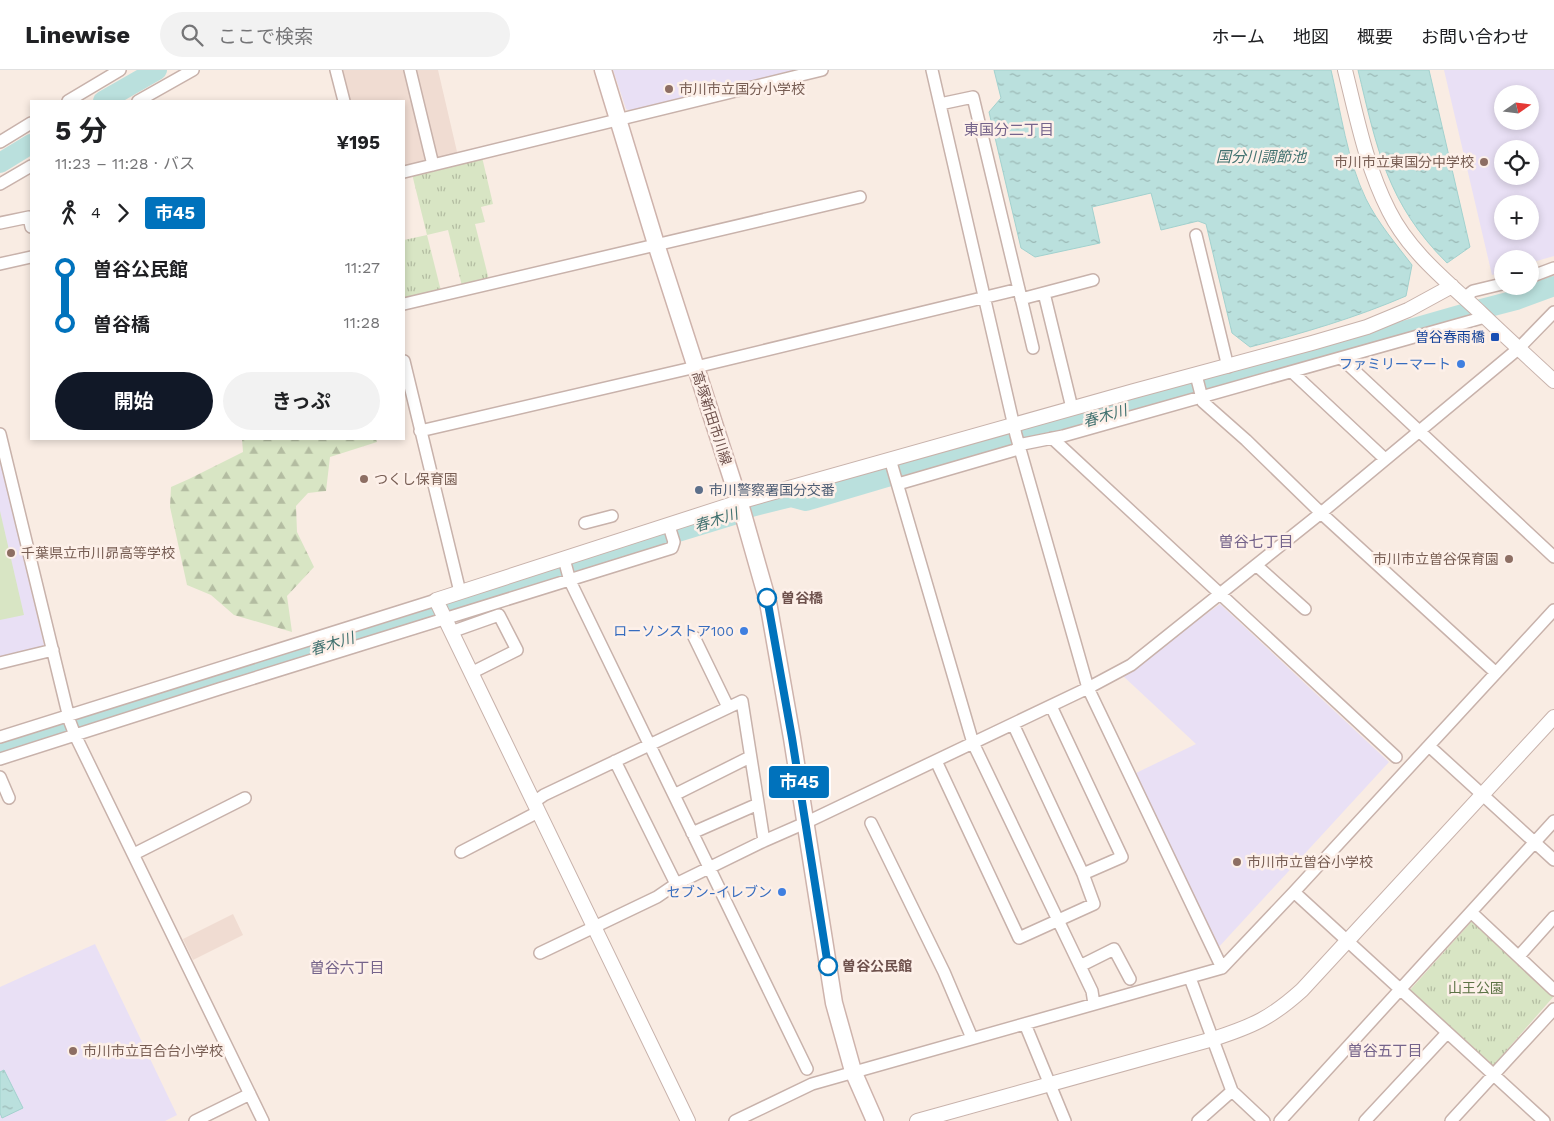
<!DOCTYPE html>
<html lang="ja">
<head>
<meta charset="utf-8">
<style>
	:root { --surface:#fff; --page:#f2f2f2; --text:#202124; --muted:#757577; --line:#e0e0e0; --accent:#111827 }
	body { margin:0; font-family:"Work Sans","Noto Sans JP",sans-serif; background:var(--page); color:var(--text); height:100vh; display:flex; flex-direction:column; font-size:19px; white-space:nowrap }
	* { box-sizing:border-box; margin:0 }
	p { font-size:16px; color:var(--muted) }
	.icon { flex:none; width:28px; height:28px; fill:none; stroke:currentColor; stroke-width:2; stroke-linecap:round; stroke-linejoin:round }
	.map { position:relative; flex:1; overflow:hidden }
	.panel { position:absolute; left:30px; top:30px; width:375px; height:340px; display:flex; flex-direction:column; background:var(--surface); border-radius:0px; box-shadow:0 2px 8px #0003 }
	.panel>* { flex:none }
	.badge { padding:0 10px; border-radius:4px; font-size:18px; line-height:32px }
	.needle { width:32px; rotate:76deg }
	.buttons { position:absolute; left:1494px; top:15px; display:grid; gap:10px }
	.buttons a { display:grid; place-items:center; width:45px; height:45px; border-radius:50%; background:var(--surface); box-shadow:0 2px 8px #0003; font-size:25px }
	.map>.badge { position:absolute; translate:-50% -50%; box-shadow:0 0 0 2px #fff }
	.legs { display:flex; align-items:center; gap:8px; height:55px; padding:0 25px; font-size:16px }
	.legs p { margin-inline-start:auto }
	.summary { display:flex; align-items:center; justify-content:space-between; height:85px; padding:0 25px }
	h1 { font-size:28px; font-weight:700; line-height:38px }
	.primary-button { display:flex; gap:10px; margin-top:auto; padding:10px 25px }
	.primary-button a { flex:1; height:58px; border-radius:30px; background:var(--accent); color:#fff; font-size:20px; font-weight:700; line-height:58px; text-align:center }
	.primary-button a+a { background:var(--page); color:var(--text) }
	ul { padding:0 25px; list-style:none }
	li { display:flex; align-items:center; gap:18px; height:55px; font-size:19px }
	li i { display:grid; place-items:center; width:8px; height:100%; margin:0 6px; background:currentColor }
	li i::after { content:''; width:12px; height:12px; margin:-6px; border:4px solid; border-radius:50%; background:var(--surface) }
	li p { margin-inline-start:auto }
	li:first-child i { background:linear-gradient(#0000 50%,currentColor 0) }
	li:last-child i { background:linear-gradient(currentColor 50%,#0000 0) }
	header { display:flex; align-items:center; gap:30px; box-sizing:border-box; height:70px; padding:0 25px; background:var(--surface); border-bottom:1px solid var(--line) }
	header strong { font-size:24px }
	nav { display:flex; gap:28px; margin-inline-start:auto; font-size:18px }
	.search { width:350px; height:45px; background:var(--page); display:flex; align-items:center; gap:12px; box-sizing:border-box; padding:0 18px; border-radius:28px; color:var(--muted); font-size:19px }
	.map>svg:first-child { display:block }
	.residential { fill:#f0dcd2 }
	.education { fill:#e9e0f5; fill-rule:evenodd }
	.grass { fill:url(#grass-tufts) }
	.forest { fill:url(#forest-firs) }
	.garden { fill:#d8e5c4 }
	.water { fill:url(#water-ripples); stroke:#a2d1ce }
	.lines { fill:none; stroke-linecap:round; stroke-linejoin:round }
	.river { stroke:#bae0dd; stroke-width:20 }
	.minor-casing { stroke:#c8b2ab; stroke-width:14 }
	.tertiary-casing { stroke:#c8b2ab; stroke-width:16 }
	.secondary-casing { stroke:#ceb3ac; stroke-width:19 }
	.minor { stroke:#fff; stroke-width:11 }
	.tertiary { stroke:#fff; stroke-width:14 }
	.secondary { stroke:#fff; stroke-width:16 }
	.line-1-casing { stroke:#fff; stroke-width:11 }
	.line-1 { stroke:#0072bc; stroke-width:8 }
	.education-dot { fill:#8d6e63; stroke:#fdf0e9; stroke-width:2 }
	.transit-dot { fill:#1a4fb4; stroke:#fdf0e9; stroke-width:2 }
	.shop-dot { fill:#3f7fe0; stroke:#fdf0e9; stroke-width:2 }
	.service-dot { fill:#5c6f8a; stroke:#fdf0e9; stroke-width:2 }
	.stop-1-dot { fill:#fff; stroke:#0072bc; stroke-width:2.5 }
	.labels { text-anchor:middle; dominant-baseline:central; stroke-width:5; stroke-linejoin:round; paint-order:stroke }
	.education-label { font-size:14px; fill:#785e54; stroke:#fdf0e9; text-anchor:start }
	.transit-label { font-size:14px; fill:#164399; stroke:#fdf0e9; text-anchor:end }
	.shop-label { font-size:14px; fill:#366cbe; stroke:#fdf0e9; text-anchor:end }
	.street-label { font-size:14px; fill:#6e514c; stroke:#fdf0e9 }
	.service-label { font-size:14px; fill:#4e5e75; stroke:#fdf0e9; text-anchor:start }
	.stop-label { font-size:14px; font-weight:bold; fill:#6e514c; stroke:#fdf0e9; text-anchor:start }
	.park-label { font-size:14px; fill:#5d7346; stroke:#fdf0e9 }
	.neighbourhood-label { font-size:15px; fill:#75648b; stroke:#fdf0e9 }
	.water-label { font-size:15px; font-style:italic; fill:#427270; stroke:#fdf0e9 }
</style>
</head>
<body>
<header>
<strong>Linewise</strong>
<div class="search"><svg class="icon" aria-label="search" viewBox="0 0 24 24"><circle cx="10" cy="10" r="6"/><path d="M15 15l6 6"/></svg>ここで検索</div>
<nav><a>ホーム</a><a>地図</a><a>概要</a><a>お問い合わせ</a></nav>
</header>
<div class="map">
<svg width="1554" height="1051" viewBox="0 0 1554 1051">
	<defs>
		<pattern id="grass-tufts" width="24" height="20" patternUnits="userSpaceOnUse" patternTransform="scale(1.25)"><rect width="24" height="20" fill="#d8e5c4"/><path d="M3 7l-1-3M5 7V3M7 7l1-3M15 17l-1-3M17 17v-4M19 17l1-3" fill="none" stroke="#b3bca1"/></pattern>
		<pattern id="forest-firs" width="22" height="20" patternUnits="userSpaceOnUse" patternTransform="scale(1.25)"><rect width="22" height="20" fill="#d8e5c4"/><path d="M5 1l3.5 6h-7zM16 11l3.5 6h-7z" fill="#b3bca1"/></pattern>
		<pattern id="water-ripples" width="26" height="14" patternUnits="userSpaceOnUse" patternTransform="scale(1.25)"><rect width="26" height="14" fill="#bae0dd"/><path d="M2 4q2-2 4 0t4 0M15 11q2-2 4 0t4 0" fill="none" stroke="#9bb8b5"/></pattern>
	</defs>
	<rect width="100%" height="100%" fill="#f9ece3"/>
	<!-- residential -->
	<path class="residential" d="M339,0H438L458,86L404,99V31H347Z
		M233,844L243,865L193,890L183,869Z"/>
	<!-- education -->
	<path class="education" d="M613,0H799L630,41L626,39Z
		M1444,0H1554V186L1530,193V189H1502V202L1492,205ZM1502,24H1530V51H1502ZM1502,79H1530V106H1502ZM1502,134H1530V161H1502Z
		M0,388L45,579L0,589Z
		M1220,534L1389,692L1217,879L1134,704L1196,674L1122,605Z
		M95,874L177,1045L165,1051H0V917Z"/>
	<!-- grass -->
	<path class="grass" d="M482,87L493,134L481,137L485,152L475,154L489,210L462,216L448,160L427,165L441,221L404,230V170L427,165L412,104Z
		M1472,851L1554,926L1492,997L1409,921Z"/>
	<!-- forest -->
	<path class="forest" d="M242,369H376L377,372L330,387L326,421L308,423L296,436L297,462L314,497L287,526L292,562L234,545L211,525L187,515L170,437L171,417L189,409L243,382Z"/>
	<!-- garden -->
	<path class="garden" d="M0,441L24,545L0,550Z"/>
	<!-- water -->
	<path class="water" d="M994,0H1331C1341,42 1347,90 1366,129C1378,153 1396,174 1412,195L1406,226C1355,248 1303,263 1250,277L1232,263L1206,154L1198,151L1161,160L1151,123L1092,137L1100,173L1035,187L1021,178L989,42L1001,28Z
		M1358,0H1429L1470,177L1447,193C1387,133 1377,79 1358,0Z
		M4,1000L23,1038L2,1048L0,1043V1002Z"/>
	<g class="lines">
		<!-- river -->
		<path class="river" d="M103,31L157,0
			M0,93L31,74
			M0,678L261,598L651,474L655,469L737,444L751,437L791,427L806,431L938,392L1072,356L1466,243L1516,230L1554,216"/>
		<!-- minor casing -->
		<g class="minor-casing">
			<path id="minor" d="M336,0L344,31
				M410,0L433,95
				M932,0L1016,365L1088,618L1222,898
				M68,31L120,0
				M138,31L193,0
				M940,34L973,27L1033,278
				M0,72L31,53
				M404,102L822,0
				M0,114L31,96
				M0,153L29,147L31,157
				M1196,165L1228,297
				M0,194L31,187
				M1530,207L1554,198
				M1044,223L1072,338
				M1464,228L1473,221L1502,214
				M1021,229L1093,210
				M404,234L860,127
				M1341,288L1554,487
				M404,291L460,522
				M1292,302L1385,389
				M1196,305L1203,332L1246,370L1321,443L1496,603
				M420,361L696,297L1019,219
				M0,364L70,652L75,665L263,1051
				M1052,368L1396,687
				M890,389L973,673L1092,921L1094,934
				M898,414L1015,380L1023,374L1063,366L1485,247
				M585,453L612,446
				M564,489L570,511L807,999
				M1256,495L1305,539
				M451,562L499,545L517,580L471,603
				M694,567L728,637
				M0,593L53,580
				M1051,636L1122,787L1083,804
				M0,667L436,530
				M1429,676L1554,790
				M0,689L219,619L672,478L674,472L669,456
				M615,691L676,814
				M936,691L1019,868L1094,834L1083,804L1013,654
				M0,707L9,728
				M674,725L750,687
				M534,732L544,725L742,631L764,771
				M871,753L944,902L972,968
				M692,763L758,734
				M461,782L538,742
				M134,784L245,728
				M1294,822L1544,1051
				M1471,842L1554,920
				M540,883L657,827L676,814L764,771L805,753L1088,618L1131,595L1321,443L1518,279L1554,242
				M1519,886L1554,847
				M1080,896L1114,879L1130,909
				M1190,908L1232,1021L1264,1051
				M1025,954L1065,1051
				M195,1051L250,1024
				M735,1051L812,1014L1222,898L1294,822L1554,540
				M1198,1051L1232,1021
				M1280,1051L1554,751
				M1365,1051L1447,963
				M1451,1051L1554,939"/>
		</g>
		<!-- tertiary casing -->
		<g class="tertiary-casing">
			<path id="tertiary" d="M1345,0C1357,48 1366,96 1389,141C1410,183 1448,212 1482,244C1506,267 1530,289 1554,311
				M688,1051L436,530L739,432L1134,321L1312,273L1367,257L1408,240L1452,216
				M917,1051L1213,969C1253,956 1271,948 1302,920L1554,647"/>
		</g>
		<!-- secondary casing -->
		<g class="secondary-casing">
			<path id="secondary" d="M603,0L656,174L741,437L768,532L792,668L834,933L853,1001L875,1051"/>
		</g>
		<!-- minor -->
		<use href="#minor" class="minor"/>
		<!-- tertiary -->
		<use href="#tertiary" class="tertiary"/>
		<!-- secondary -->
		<use href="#secondary" class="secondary"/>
	</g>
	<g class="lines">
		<!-- line-1 casing -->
		<g class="line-1-casing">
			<path id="line-1" d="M767,528L792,668L828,896"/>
		</g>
		<!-- line-1 -->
		<use href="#line-1" class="line-1"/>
	</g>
	<!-- markers -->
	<g class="education-dot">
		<circle cx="669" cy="19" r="5"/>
		<circle cx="1484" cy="92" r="5"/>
		<circle cx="364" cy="409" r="5"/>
		<circle cx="11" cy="483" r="5"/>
		<circle cx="1509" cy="489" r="5"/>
		<circle cx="1237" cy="792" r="5"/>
		<circle cx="73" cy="981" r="5"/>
	</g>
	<rect class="transit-dot" x="1490" y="262" width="10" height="10" rx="2.5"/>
	<g class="shop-dot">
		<circle cx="1461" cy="294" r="5"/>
		<circle cx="744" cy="561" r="5"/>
		<circle cx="782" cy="822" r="5"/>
	</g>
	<circle class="service-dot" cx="699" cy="420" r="5"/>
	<g class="stop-1-dot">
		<circle cx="767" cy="528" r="9"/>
		<circle cx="828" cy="896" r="9"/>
	</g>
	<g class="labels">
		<!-- education labels -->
		<g class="education-label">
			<text x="679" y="19">市川市立国分小学校</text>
			<text x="1474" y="92" text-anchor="end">市川市立東国分中学校</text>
			<text x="374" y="409">つくし保育園</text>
			<text x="21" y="483">千葉県立市川昴高等学校</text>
			<text x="1499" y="489" text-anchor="end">市川市立曽谷保育園</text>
			<text x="1247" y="792">市川市立曽谷小学校</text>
			<text x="83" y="981">市川市立百合台小学校</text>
		</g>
		<!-- transit labels -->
		<g class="transit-label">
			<text x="1485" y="267">曽谷春雨橋</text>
		</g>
		<!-- shop labels -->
		<g class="shop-label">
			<text x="1451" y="294">ファミリーマート</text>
			<text x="734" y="561">ローソンストア100</text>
			<text x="772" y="822">セブン-イレブン</text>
		</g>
		<!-- street labels -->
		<g class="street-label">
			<text transform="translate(712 348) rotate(72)">高塚新田市川線</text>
		</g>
		<!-- service labels -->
		<g class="service-label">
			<text x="709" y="420">市川警察署国分交番</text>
		</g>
		<!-- stop labels -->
		<g class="stop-label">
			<text x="781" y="528">曽谷橋</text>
			<text x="842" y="896">曽谷公民館</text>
		</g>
		<!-- park labels -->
		<g class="park-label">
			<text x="1476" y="918">山王公園</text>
		</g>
		<!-- neighbourhood labels -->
		<g class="neighbourhood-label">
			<text x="1009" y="60">東国分二丁目</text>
			<text x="1256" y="472">曽谷七丁目</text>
			<text x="347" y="898">曽谷六丁目</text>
			<text x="1385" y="981">曽谷五丁目</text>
		</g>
		<!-- water labels -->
		<g class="water-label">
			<text x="1261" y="87">国分川調節池</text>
			<text transform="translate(1105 346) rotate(-16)">春木川</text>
			<text transform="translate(716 450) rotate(-18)">春木川</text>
			<text transform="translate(332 574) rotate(-17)">春木川</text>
		</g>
	</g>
</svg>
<div class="buttons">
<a><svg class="needle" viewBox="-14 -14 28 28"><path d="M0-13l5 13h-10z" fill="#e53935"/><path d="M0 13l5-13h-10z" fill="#757577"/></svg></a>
<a><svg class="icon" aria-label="locate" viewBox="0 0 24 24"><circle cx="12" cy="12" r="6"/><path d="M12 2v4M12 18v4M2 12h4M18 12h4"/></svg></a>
<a>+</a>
<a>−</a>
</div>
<b class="badge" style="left:799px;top:712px;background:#0072bc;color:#fff">市45</b>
<section class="panel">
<div class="summary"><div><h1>5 分</h1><p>11:23 – 11:28 · バス</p></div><b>¥195</b></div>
<div class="legs"><svg class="icon" aria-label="walk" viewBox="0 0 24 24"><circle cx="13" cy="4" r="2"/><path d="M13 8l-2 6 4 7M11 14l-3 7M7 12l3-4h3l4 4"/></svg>4<svg class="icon" aria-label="forward" viewBox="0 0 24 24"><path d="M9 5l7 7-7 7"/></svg><b class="badge" style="background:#0072bc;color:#fff">市45</b></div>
<ul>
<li><i style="color:#0072bc"></i><b>曽谷公民館</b><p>11:27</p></li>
<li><i style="color:#0072bc"></i><b>曽谷橋</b><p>11:28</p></li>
</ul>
<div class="primary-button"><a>開始</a><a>きっぷ</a></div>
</section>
</div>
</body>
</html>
